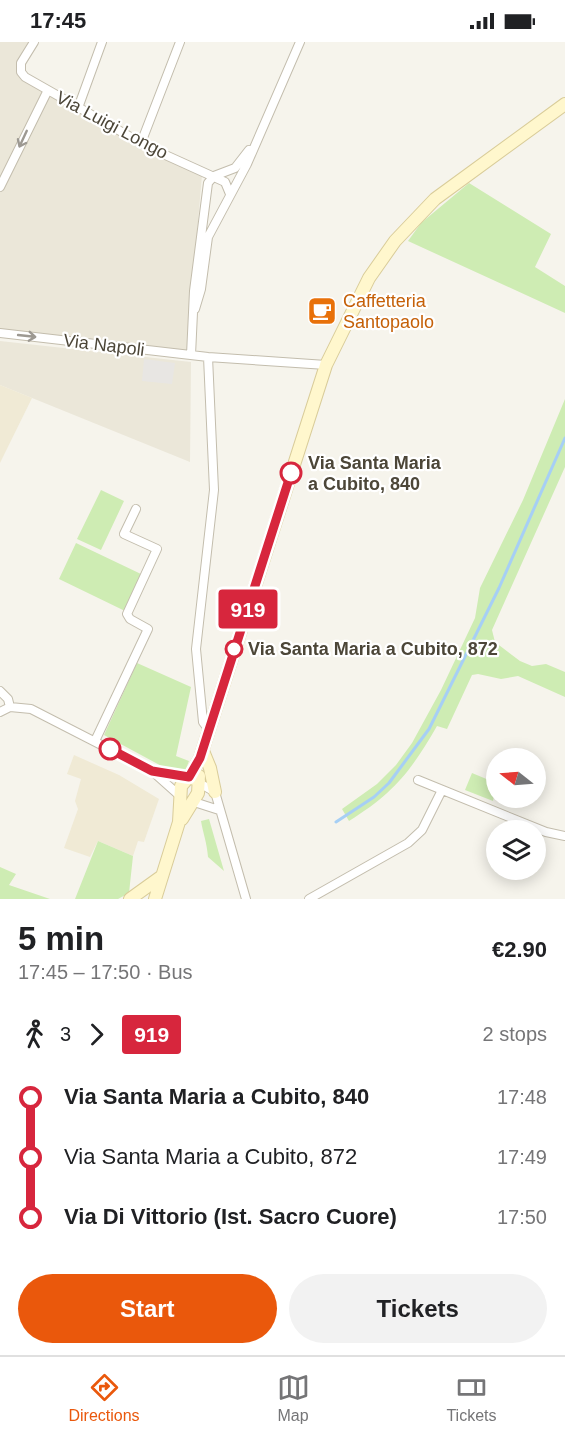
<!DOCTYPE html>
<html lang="en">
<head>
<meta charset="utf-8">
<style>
	:root { --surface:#fff; --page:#f2f2f2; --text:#202124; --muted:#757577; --line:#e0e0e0; --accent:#ea580c }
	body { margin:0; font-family:Helvetica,sans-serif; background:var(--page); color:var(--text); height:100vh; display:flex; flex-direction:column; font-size:22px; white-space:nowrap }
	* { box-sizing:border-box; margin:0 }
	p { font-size:20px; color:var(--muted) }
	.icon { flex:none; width:33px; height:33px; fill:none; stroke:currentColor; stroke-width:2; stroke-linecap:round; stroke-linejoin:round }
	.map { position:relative; height:857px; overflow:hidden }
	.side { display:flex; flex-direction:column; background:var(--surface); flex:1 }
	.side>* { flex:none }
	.badge { padding:0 12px; border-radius:4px; font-size:21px; line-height:39px }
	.needle { width:39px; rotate:287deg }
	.buttons { position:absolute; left:486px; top:706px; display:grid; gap:12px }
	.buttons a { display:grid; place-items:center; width:60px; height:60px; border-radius:50%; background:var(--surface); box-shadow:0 3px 15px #0003; font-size:30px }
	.map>.badge { position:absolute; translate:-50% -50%; box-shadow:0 0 0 3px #fff }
	.legs { display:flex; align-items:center; gap:9px; height:66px; padding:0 18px; font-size:20px }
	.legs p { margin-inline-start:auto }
	.summary { display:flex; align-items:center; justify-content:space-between; height:102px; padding:0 18px }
	h1 { font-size:33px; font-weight:800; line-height:45px }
	.primary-button { display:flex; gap:12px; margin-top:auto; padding:12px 18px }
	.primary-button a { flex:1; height:69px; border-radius:36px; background:var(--accent); color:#fff; font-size:24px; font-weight:800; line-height:69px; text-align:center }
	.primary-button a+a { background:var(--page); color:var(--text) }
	ul { padding:0 18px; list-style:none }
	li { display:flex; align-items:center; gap:21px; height:60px; font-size:22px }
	li i { display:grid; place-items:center; width:9px; height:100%; margin:0 8px; background:currentColor }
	li i::after { content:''; width:15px; height:15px; margin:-8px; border:4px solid; border-radius:50%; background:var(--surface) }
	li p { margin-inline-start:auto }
	li:first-child i { background:linear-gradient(#0000 50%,currentColor 0) }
	li:last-child i { background:linear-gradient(currentColor 50%,#0000 0) }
	.status { display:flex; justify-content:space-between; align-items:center; height:42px; padding:0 30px; background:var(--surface); direction:ltr }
	.status svg { height:16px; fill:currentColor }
	.menu { display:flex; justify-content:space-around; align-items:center; height:84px; border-top:2px solid var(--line); background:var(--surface); font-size:16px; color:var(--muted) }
	.menu a { display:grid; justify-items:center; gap:3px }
	.menu .current { color:var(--accent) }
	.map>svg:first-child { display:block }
	.residential { fill:#ebe7d9 }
	.education { fill:#f0ead5 }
	.green { fill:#ceecb3 }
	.parking { fill:#e8e6e3 }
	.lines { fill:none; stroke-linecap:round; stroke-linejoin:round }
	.stream { stroke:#a6cff5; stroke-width:3 }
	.street-casing { stroke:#c3bdad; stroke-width:10 }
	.secondary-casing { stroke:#d9cc99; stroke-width:14 }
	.street { stroke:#fff; stroke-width:8 }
	.secondary { stroke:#fff7cd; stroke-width:12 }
	.oneway { stroke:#9d9992 }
	.line-1-casing { stroke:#fff; stroke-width:14 }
	.line-1 { stroke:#d7263d; stroke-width:9 }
	.stop-1-dot { fill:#fff; stroke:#d7263d; stroke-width:3 }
	.labels { text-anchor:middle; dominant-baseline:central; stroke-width:4.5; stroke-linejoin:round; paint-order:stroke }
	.street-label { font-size:18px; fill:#4c4638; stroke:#fff }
	.food-label { font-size:18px; fill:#c56008; stroke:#fff; text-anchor:start }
	.stop-label { font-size:18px; font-weight:bold; fill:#4c4638; stroke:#fff; text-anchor:start }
</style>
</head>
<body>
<div class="status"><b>17:45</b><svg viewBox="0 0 49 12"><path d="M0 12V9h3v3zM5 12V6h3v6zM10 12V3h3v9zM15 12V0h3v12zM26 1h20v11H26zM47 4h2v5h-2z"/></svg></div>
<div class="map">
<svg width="565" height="857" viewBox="0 0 565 857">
	<rect width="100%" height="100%" fill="#f6f4ec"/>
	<!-- residential -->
	<path class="residential" d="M0,0H32L18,21L43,49L0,137Z
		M47,51L202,133L187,309L0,288V150Z
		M0,299L191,320L190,420L0,343Z"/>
	<!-- education -->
	<path class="education" d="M0,343L32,356L0,421Z
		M74,713L119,733L159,757L144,800L138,799L133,814L98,799L90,815L64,806L78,767L75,759L81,737L67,732Z"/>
	<!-- green -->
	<path class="green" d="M469,141L551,192L535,225L565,244V271L408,199L421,181Z
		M565,357V425L492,588L495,600L520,619L532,624L546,622L565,630V655L518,634L501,637L478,632L472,633L447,687L437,684C411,729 394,751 349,779L342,767L377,742L396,723L412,701L441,648L475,576L480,546L523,458Z
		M101,448L124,459L101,508L77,497Z
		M76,501L141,532L125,569L59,537Z
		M137,621L191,645L176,714L189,719L184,732L167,727L104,693Z
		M472,731L496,741L493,759L465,748Z
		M209,777L224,829L208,815C207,801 203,791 201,779Z
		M98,799L133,814L129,851L118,857H75Z
		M0,825L16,832L9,843L50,857H0Z"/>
	<!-- parking -->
	<path class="parking" d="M144,317L175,321L172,342L142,339Z"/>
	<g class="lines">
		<!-- stream -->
		<path class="stream" d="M336,780L374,755L389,741L429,687L499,546L565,396"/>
		<!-- street casing -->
		<g class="street-casing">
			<path id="street" d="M34,0L21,21V30L25,35L150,106L225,140L230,152
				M78,66L102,0
				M141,101L180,0
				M0,145L47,50
				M195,267L201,247L208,195L247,122L300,0
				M0,291L208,315L326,323
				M191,313L194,249L208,141L214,134L235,126L249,108
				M208,315L214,448L196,607L203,680L209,688
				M0,649L8,657L10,665
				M0,670L10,665L31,667L152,729L180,754
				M95,699L148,587L130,577L127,572L157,507L124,492L136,467
				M152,729L186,736
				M418,738L546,790L565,794
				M199,741L215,750L246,857
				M191,759L219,768
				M309,857L408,801L422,788L442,748"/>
		</g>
		<!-- secondary casing -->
		<g class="secondary-casing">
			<path id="secondary" d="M203,709L210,726L215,750
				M189,735L200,716L326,323L369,236L395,199L435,157L565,62
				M182,777L198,751L199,734
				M130,857L162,834
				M155,857L179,780L181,744L189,735L199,739"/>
		</g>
		<!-- street -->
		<use href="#street" class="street"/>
		<!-- secondary -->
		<use href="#secondary" class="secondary"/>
	</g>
	<!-- one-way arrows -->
	<defs><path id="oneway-shaft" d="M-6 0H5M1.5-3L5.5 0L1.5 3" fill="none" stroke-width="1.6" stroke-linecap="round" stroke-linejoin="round" transform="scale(1.5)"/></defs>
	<g class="oneway">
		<use href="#oneway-shaft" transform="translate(23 97) rotate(115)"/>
		<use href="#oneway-shaft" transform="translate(27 294) rotate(6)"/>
	</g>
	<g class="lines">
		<!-- line-1 casing -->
		<g class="line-1-casing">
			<path id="line-1" d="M110,707L152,729L189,735L200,716L291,431"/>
		</g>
		<!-- line-1 -->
		<use href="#line-1" class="line-1"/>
	</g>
	<!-- icons -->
	<defs>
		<g id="cafe-square" transform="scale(1.5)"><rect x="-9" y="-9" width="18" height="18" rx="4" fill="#e8710a" stroke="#fff"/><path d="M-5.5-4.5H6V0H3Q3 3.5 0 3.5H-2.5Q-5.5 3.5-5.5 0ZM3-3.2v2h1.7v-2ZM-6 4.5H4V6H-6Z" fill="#fff"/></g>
	</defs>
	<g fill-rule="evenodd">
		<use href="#cafe-square" x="322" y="269"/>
	</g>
	<!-- markers -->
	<g class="stop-1-dot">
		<circle cx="291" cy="431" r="10"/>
		<circle cx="234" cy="607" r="8"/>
		<circle cx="110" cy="707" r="10"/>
	</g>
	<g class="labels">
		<!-- street labels -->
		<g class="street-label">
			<text transform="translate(112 83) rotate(28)">Via Luigi Longo</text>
			<text transform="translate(104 303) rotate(7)">Via Napoli</text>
		</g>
		<!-- food labels -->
		<g class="food-label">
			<text x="343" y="259">Caffetteria<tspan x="343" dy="21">Santopaolo</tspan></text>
		</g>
		<!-- stop labels -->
		<g class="stop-label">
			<text x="308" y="421">Via Santa Maria<tspan x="308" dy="21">a Cubito, 840</tspan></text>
			<text x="248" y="607">Via Santa Maria a Cubito, 872</text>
		</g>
	</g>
</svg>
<div class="buttons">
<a><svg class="needle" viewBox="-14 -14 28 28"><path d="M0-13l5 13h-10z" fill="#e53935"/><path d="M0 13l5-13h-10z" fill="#757577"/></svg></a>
<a><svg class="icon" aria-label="layers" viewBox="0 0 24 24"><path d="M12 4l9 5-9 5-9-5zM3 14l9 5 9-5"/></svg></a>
</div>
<b class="badge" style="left:248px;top:567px;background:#d7263d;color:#fff">919</b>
</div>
<section class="side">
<div class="summary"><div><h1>5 min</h1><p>17:45 – 17:50 · Bus</p></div><b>€2.90</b></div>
<div class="legs"><svg class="icon" aria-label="walk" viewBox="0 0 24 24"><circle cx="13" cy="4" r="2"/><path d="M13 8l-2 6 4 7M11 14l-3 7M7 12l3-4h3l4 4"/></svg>3<svg class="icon" aria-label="forward" viewBox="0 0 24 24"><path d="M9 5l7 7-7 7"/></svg><b class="badge" style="background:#d7263d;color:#fff">919</b><p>2 stops</p></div>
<ul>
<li><i style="color:#d7263d"></i><b>Via Santa Maria a Cubito, 840</b><p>17:48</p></li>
<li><i style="color:#d7263d"></i><span>Via Santa Maria a Cubito, 872</span><p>17:49</p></li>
<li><i style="color:#d7263d"></i><b>Via Di Vittorio (Ist. Sacro Cuore)</b><p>17:50</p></li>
</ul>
<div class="primary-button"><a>Start</a><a>Tickets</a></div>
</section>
<nav class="menu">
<a class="current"><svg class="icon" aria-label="directions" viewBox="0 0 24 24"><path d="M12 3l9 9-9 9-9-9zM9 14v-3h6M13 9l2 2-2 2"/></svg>Directions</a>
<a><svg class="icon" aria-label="map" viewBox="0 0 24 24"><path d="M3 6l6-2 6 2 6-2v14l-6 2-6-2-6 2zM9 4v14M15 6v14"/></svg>Map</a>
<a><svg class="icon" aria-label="tickets" viewBox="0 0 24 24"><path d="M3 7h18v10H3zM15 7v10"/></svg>Tickets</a>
</nav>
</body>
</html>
